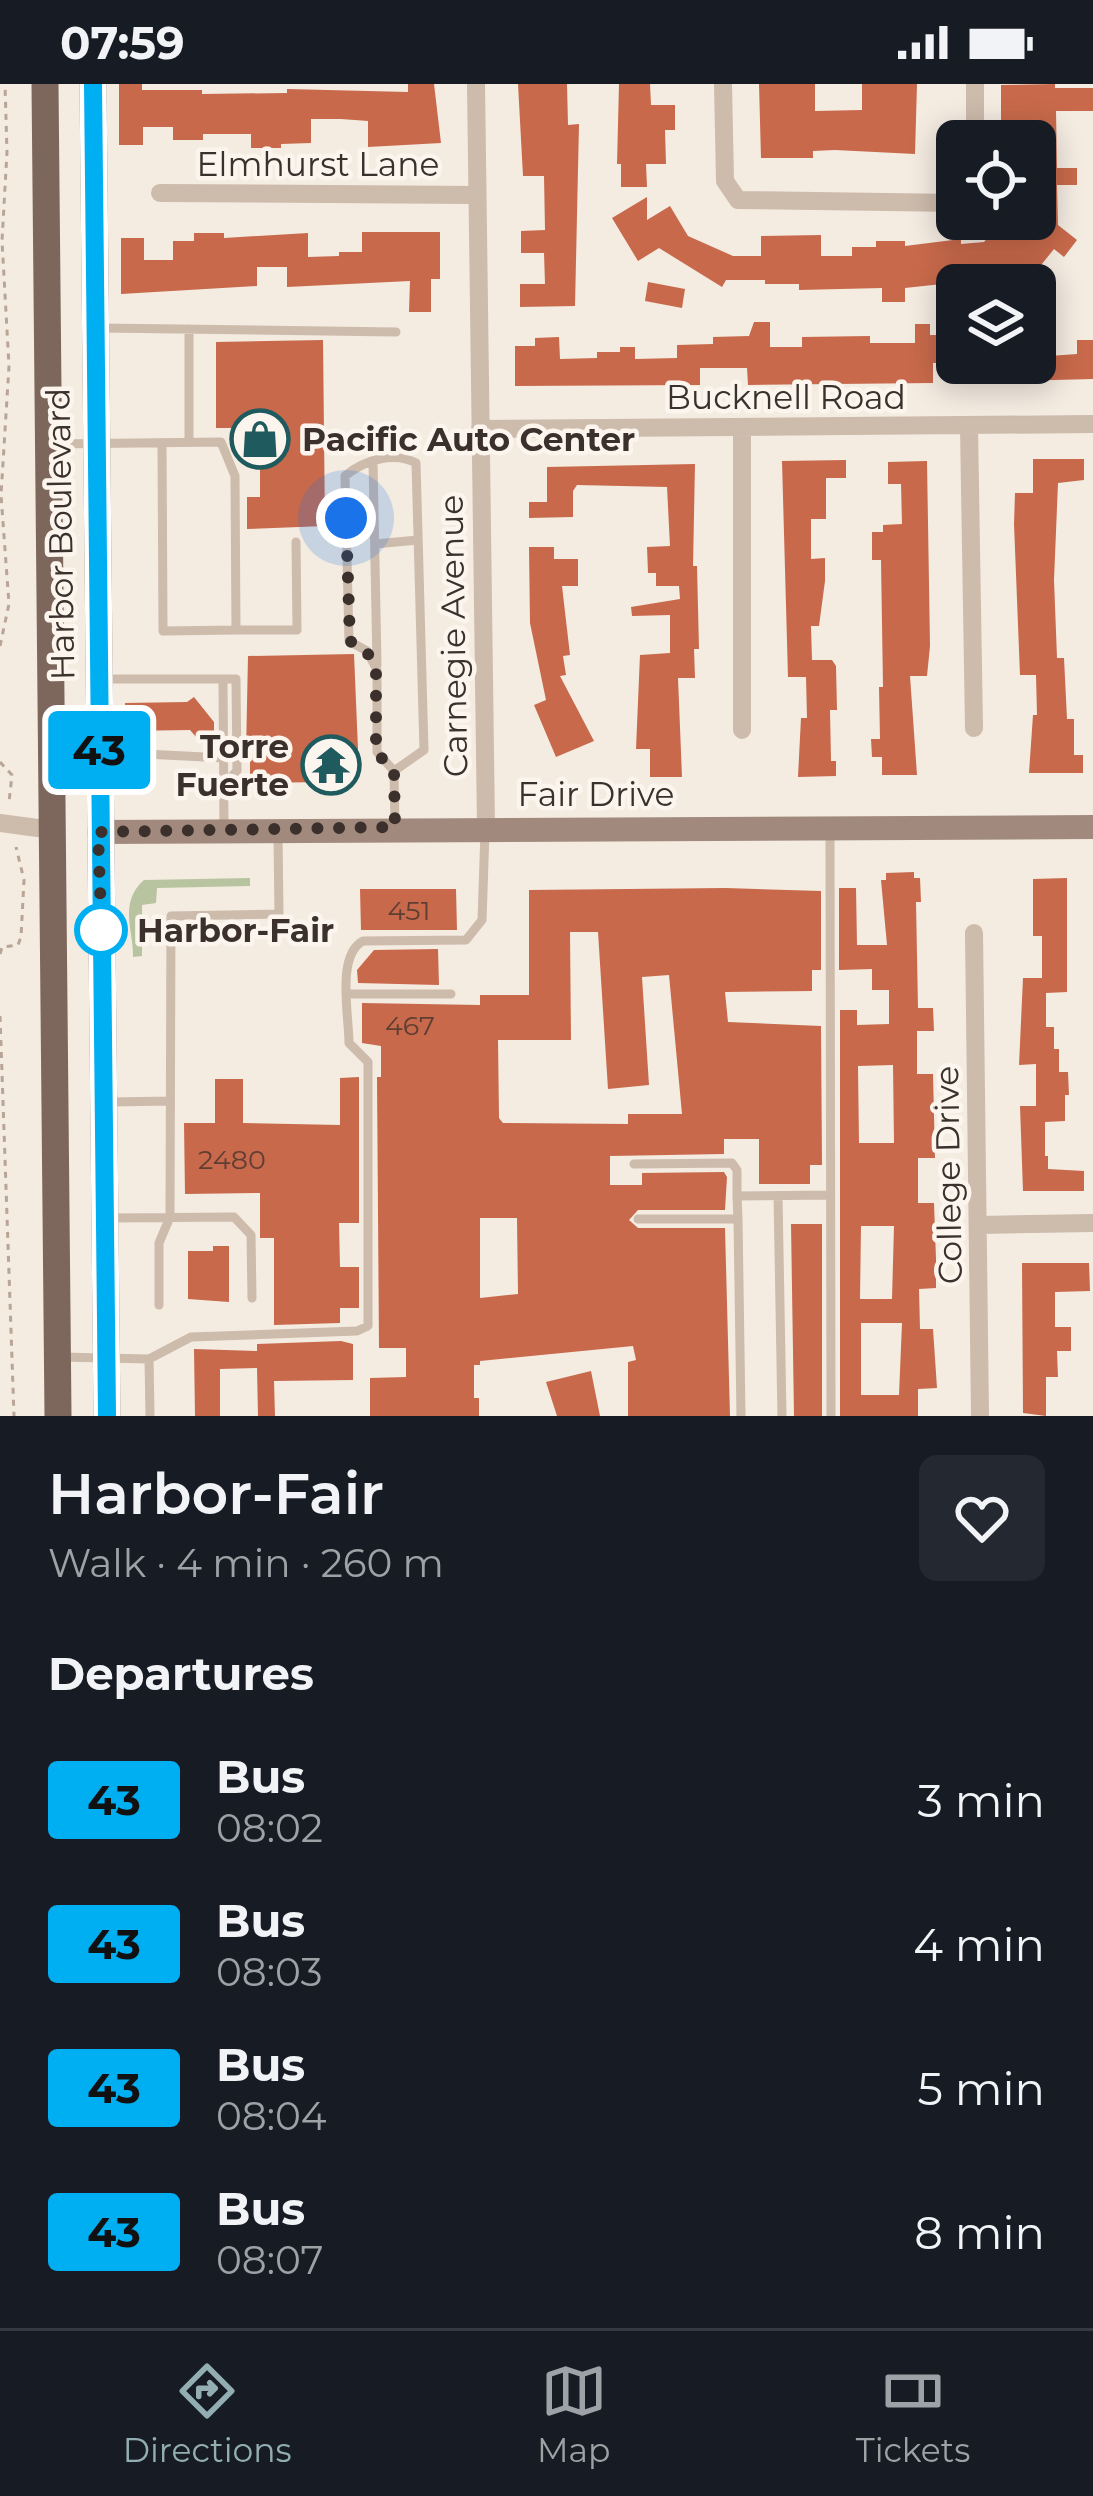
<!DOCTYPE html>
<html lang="en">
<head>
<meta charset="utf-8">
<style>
	:root { --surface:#171b24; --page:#242831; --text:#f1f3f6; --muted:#9ea1a6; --line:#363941; --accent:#92aeb2 }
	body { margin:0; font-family:Montserrat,sans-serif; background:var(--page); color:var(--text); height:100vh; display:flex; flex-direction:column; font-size:45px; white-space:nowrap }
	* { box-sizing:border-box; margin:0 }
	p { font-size:39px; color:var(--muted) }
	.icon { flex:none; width:66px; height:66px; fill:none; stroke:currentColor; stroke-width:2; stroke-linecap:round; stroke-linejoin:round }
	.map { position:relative; height:1332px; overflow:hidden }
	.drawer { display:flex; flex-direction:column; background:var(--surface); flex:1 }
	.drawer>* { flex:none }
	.badge { padding:0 24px; border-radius:9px; font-size:42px; line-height:78px }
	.buttons { position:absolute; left:936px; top:36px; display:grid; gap:24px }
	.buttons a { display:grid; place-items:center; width:120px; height:120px; border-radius:18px; background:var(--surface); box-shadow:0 6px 30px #0003; font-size:60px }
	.you { position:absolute; width:60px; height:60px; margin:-30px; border:9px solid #fff; border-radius:50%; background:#1a73e8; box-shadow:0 0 0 18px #1a73e833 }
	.map>.badge { position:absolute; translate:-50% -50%; box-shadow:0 0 0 6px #fff }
	h2 { padding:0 48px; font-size:45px; line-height:108px }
	.round { display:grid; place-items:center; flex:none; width:126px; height:126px; border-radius:18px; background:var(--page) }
	.overview { display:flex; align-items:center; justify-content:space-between; height:204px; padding:0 48px }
	h1 { font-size:57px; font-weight:600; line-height:90px }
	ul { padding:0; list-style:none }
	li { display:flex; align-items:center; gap:36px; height:144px; padding:0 48px }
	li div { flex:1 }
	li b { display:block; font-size:45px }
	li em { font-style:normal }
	li .badge { min-width:132px; font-weight:700; text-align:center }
	.status { display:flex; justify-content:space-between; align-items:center; height:84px; padding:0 60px; background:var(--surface); direction:ltr }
	.status svg { height:33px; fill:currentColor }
	.dock { display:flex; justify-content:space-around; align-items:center; height:168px; border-top:3px solid var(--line); background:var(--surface); font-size:33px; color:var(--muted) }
	.dock a { display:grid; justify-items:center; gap:6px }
	.dock .current { color:var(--accent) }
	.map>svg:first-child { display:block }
	.green { fill:#b8c4a0 }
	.building { fill:#c8694b; fill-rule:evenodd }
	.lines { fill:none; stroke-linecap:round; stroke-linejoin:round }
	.path { stroke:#b9a596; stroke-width:3; stroke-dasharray:6 6; stroke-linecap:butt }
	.service { stroke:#cdbbac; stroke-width:9 }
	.minor { stroke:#cdbbac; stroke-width:18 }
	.secondary { stroke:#a18a7d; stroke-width:24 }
	.primary { stroke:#7d675c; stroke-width:27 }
	.line-casing { stroke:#fff; stroke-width:27 }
	.line { stroke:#00aff2; stroke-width:18 }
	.walk { stroke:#3b302b; stroke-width:12; stroke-dasharray:0 21.6 }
	.stop-dot { fill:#fff; stroke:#00aff2; stroke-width:6 }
	.labels { text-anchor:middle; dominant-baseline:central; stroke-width:9; stroke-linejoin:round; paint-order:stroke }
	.number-label { font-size:27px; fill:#5e3e33 }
	.street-label { font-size:33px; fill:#3b302b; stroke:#fbf5ee }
	.poi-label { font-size:33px; font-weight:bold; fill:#3b302b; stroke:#fbf5ee; text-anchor:start }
	.stop-label { font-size:33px; font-weight:bold; fill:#3b302b; stroke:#fbf5ee; text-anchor:start }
</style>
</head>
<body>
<div class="status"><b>07:59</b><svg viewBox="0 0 49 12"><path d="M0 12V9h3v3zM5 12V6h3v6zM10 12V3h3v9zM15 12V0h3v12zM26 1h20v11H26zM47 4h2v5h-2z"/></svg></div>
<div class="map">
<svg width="1093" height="1332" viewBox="0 0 1093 1332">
	<rect width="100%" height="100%" fill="#f4ebe1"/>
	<!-- green -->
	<path class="green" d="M250,794V802L157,804L156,819L142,821V872L133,873C134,847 118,819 144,796Z"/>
	<!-- building -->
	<path class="building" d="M119,0H142V6H202V10L287,9V5L408,8V0H434L441,59L368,63V37L341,35H311V59L281,60V64H251V50H203V56H173V43H143V61H119Z
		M518,0H567L568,41L579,40L575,222L520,223V200H545L544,169H521V147L545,146L544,92H523Z
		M619,0H650L651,21H675V46H665L666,80H646L647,103H621V80H617Z
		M759,0H815V27L862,26V0H917L915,70L835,66L813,67V74H761Z
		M1055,0V4H1093V27H1056L1057,84H1077V101H1057L1058,141L1077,156L1064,173L1054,165L1025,201H957L943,206L942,200L905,204V218H882V204L799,206V200H765V196H726L722,203L659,164L638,177L612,134L647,113V136L670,122L688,152L733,172H761V152L821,151V172H852V163H876V157H905V162L961,155V160L984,158L1002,135H1010L1035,155V57L1001,52V1Z
		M362,148H440V195H431V228H409L410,197L287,203V183H257V202L121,210V154H144V176H173V157H194V149H224V154L308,149V173L339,172V168H362Z
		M648,198L685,205L682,224L645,217Z
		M754,238H770V263H802V253L870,252V259H915V240H930V251H957V279H933V299L748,301L747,284H700V301L515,302V262H535V254L559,253L560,275L597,274V268H620V263H635V275L677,274V261L713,260V253L749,252Z
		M323,256L325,442L247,445V413H260V367H238V344H216V258Z
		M1077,256H1093V295L979,298V279H1035V273L1077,270Z
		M1033,375H1084V396L1058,399L1054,496L1057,574H1064L1067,635H1074V671H1083V689H1029L1033,631H1037L1036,591H1020L1014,440L1015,409H1033Z
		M846,376V394H826V435H811V475L825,474V497L819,542H811L812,576H832L836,582L837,626H830L831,677H836V692L798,693L801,634H807L806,593H788L782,377Z
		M927,377L930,562L927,592H910L917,691H882V673H872L871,655H880L879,603H883L881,476H872V448H883V441L902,440L901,400H888V378Z
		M695,380L693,482H697L699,565H694L695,594H678L682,693H650V665H636L640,571L670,569V531L632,532L631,523L680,515L679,502H656V489H648L647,463L670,462L667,403L577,401L573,407V433L529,434V418H547V383Z
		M529,463H554V475H578V502H562L570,571L563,572L566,591L560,592L594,657L556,673L534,621L546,616L530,539Z
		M354,570L359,689L323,690V698L250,699V669H246L248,572Z
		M194,613L214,638V650L202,660L190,646L126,647L125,619L187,618Z
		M914,788V794H920L921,818H916L918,924H933L934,947H917V990H933L935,1074H918V1119H934L936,1175V1204L919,1205L920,1245H933L937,1304L918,1305V1332H840V926H857V941L889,940V906H872V885L839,886V804H856L857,861H887L881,796H886V789ZM893,981L894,1059H859L858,982ZM861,1142H894L892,1215H860ZM861,1239H902L899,1311H861Z
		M1067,794V908L1046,909V943H1054V965H1059V988H1068L1069,1011H1065V1037L1045,1038V1072H1048V1085L1084,1087V1107H1023L1020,1022H1036V980L1019,981L1023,894H1042V852H1033V795Z
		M726,804L821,807V886H812V907L725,908L728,938L821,942L822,1081H810V1100H759V1055H724V1070L610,1072V1101H642V1089L724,1088L727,1093L725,1126H638L629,1136L638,1144H725L730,1332H628V1278L636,1276L633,1262L480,1277V1281H474V1314H479V1332H370V1294L406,1293V1264H379L377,993H381V962L362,959V919L480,921V911H529V806ZM570,848H598L608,1005L649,1001L642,893L669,891L682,1030H628V1040L503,1039L499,1034L498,956H571ZM480,1134H517L518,1210L480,1214Z
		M360,805H456L457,846H361Z
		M438,865L439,901L358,899L357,886L374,866Z
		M359,993V1139H339L340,1183H359V1224H340V1239L274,1241V1154H260V1109L185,1110L184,1039H215V995H243V1039L340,1041V994Z
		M791,1140H822V1332H794Z
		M213,1162H229V1218L188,1215V1167H213Z
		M1022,1179H1089L1090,1207L1055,1208V1243H1071V1267H1057L1058,1293H1046V1332L1023,1329Z
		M341,1257L353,1260V1296L274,1297L275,1332H258L257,1284L220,1285V1332H195L194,1265L257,1267V1260Z
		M591,1287L600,1332H557L546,1298Z"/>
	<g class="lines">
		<!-- path -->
		<path class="path" d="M0,562L9,520L1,411L9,282L2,157L7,68L5,0
			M0,678L12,691L9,718
			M0,870L2,863L18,861L21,853L24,796L16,763
			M0,932L14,1332"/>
		<!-- service -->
		<path class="service" d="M99,244L396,248
			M189,245V358
			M162,359L163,547L236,546
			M53,360L221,358L235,392L236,546H297L296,458
			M373,377L377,581
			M375,460L418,456
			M103,595H236L237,687L224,700
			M223,595L224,746
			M104,668L225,674
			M394,687L424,666L416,379C394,367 364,376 345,392L349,557L367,567L377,586V668L394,687L395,743
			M830,749L831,1332
			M348,910H451
			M110,1018L170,1017
			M634,1080L732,1079L737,1086V1112L830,1111
			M778,1112L782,1332
			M111,1134L234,1133L251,1151L252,1214
			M638,1135H738L737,1112
			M738,1135L741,1332
			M159,1221V1159L170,1133L171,832L279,830L278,752
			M61,1273L149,1275L191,1253L357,1247L368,1242V978L349,959C349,932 336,871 363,857L466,856L482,836L485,748
			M149,1275L150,1332"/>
		<!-- minor -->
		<path class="minor" d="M476,0L486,743
			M723,0L725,97L738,116L957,119
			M975,0V57
			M160,109L476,111
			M969,342L974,644
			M480,345L1093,340
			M742,646V344
			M0,739L52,746
			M974,849L980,1332
			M979,1141L1093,1139"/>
		<!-- secondary -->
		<path class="secondary" d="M99,748L1093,743"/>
		<!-- primary -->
		<path class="primary" d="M45,0L58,1332
			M93,0L107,1332"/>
	</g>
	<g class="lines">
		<!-- line casing -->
		<g class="line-casing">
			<path id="line" d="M93,0L107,1332"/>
		</g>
		<!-- line -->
		<use href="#line" class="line"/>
		<!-- walk -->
		<path class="walk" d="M101,846L102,860L98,748L395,743L394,687L376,668V586L367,568L350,557L346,434"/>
	</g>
	<!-- icons -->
	<defs>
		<g id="shop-ring" transform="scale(3)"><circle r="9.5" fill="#fbf5ee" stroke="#1f5a5e" stroke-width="1.5"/><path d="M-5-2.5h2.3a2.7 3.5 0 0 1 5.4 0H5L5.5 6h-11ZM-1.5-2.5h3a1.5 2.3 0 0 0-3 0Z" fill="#1f5a5e"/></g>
		<g id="temple-ring" transform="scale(3)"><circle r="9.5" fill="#fbf5ee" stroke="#1f5a5e" stroke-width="1.5"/><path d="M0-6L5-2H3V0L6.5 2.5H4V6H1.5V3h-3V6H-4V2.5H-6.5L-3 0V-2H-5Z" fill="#1f5a5e"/></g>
	</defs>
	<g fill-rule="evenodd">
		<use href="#shop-ring" x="260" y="355"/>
		<use href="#temple-ring" x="331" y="681"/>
	</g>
	<!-- markers -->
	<circle class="stop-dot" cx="101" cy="846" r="24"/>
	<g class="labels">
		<!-- number labels -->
		<g class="number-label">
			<text x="409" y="826">451</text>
			<text x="410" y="941">467</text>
			<text x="232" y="1075">2480</text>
		</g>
		<!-- street labels -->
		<g class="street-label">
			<text x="318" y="80">Elmhurst Lane</text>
			<text x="786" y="313">Bucknell Road</text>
			<text transform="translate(60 450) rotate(-91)">Harbor Boulevard</text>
			<text transform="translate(453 552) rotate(-91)">Carnegie Avenue</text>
			<text x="596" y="710">Fair Drive</text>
			<text transform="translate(948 1091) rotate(-91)">College Drive</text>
		</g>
		<!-- poi labels -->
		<g class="poi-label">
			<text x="302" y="355">Pacific Auto Center</text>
			<text x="289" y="662" text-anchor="end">Torre<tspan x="289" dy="38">Fuerte</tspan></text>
		</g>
		<!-- stop labels -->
		<g class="stop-label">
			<text x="137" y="846">Harbor-Fair</text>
		</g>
	</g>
</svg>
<div class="buttons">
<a><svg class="icon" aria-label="locate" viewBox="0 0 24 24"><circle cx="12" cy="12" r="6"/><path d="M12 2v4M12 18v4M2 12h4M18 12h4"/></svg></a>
<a><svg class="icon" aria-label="layers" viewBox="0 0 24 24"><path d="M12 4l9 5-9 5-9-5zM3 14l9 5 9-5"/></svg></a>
</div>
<div class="you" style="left:346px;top:434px"></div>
<b class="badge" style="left:99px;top:666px;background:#00aff2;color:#111">43</b>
</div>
<section class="drawer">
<div class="overview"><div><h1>Harbor-Fair</h1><p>Walk · 4 min · 260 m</p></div><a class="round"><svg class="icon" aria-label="heart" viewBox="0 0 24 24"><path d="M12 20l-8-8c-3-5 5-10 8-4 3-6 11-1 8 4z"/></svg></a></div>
<h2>Departures</h2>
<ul>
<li><span class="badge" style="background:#00aff2;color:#111">43</span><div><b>Bus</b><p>08:02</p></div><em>3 min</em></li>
<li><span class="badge" style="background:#00aff2;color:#111">43</span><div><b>Bus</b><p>08:03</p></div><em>4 min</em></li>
<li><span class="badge" style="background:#00aff2;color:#111">43</span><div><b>Bus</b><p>08:04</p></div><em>5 min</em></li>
<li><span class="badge" style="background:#00aff2;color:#111">43</span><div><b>Bus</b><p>08:07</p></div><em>8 min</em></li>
</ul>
</section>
<nav class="dock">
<a class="current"><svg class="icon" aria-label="directions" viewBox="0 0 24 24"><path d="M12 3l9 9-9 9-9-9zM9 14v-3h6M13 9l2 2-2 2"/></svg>Directions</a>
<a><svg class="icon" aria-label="map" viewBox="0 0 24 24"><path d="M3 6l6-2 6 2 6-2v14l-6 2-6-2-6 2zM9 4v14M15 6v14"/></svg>Map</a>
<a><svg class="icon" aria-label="tickets" viewBox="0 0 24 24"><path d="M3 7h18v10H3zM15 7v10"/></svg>Tickets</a>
</nav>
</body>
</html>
